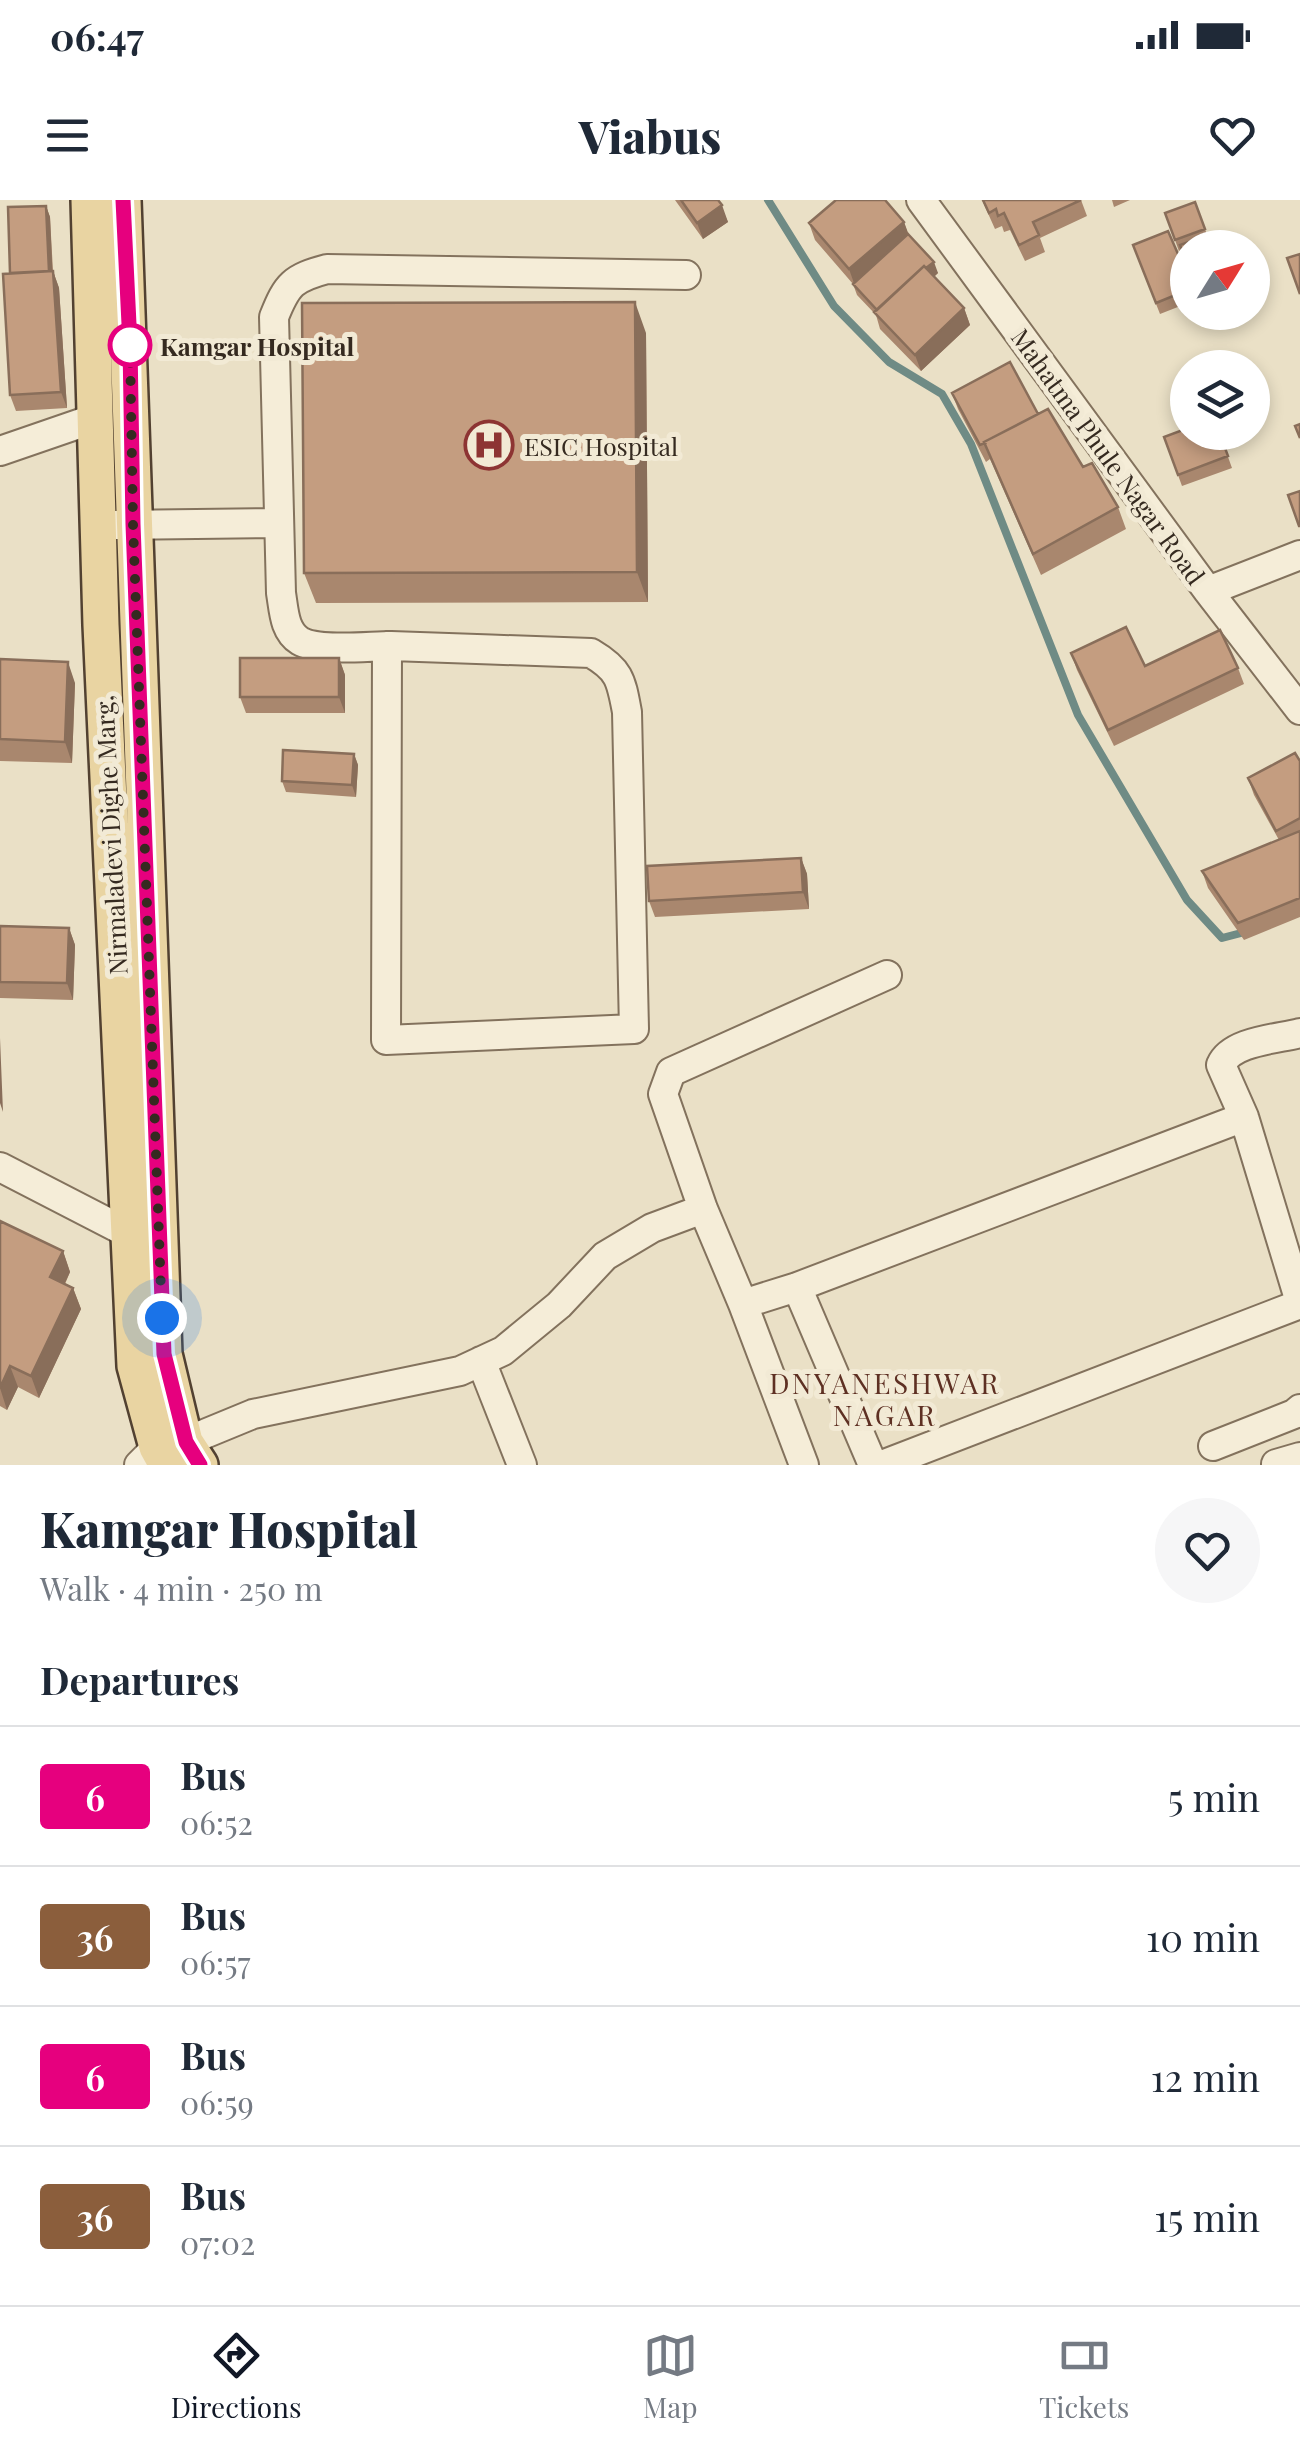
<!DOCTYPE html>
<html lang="en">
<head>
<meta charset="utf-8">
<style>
	:root { --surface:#fff; --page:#f6f6f7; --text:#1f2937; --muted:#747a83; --line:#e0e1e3; --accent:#111827 }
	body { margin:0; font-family:"Playfair Display",serif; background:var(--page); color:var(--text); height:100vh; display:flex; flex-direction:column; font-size:38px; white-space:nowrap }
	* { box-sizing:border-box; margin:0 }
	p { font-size:32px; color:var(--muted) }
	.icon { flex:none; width:55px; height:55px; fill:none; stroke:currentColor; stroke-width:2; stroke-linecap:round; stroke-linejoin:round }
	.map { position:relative; height:1265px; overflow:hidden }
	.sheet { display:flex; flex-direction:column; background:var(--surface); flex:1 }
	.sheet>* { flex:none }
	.badge { padding:0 20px; border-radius:8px; font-size:35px; line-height:65px }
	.needle { width:65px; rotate:53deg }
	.tools { position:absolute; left:1170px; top:30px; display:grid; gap:20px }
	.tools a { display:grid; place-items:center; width:100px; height:100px; border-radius:50%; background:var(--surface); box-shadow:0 5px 15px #0003; font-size:50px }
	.you { position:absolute; width:50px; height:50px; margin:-25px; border:8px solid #fff; border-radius:50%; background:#1a73e8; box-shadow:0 0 0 15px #1a73e833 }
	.map>.badge { position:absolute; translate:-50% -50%; box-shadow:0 0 0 5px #fff }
	h2 { padding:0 40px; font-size:38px; line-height:90px }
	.round { display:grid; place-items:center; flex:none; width:105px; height:105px; border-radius:52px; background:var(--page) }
	.overview { display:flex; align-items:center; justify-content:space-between; height:170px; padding:0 40px }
	h1 { font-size:48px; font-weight:800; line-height:75px }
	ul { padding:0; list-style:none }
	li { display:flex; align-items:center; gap:30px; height:140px; padding:0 40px; border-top:2px solid var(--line) }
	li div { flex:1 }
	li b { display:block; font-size:38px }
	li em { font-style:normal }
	li .badge { min-width:110px; font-weight:700; text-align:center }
	.status { display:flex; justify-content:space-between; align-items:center; height:70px; padding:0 50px; background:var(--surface); direction:ltr }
	.status svg { height:28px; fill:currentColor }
	header { display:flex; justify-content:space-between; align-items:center; height:130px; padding:0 40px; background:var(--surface); font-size:45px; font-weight:800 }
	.tabs { display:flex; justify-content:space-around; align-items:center; height:140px; border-top:2px solid var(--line); background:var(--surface); font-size:28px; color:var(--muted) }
	.tabs a { display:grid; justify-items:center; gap:5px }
	.tabs .current { color:var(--accent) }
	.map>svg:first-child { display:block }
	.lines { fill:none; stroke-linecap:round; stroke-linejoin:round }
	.stream { stroke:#6f8b85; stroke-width:8 }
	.minor-casing { stroke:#83725d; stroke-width:32 }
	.major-casing { stroke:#524131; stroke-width:40 }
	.minor { stroke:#f5edd8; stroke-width:28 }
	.major { stroke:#e9d4a2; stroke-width:35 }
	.wall { fill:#a9876e }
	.shaded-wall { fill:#896e5a }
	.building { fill:#c49d80; stroke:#896e5a; stroke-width:2.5 }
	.line-casing { stroke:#fff; stroke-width:22 }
	.line { stroke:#e6007e; stroke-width:15 }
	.walk { stroke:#352a20; stroke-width:10; stroke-dasharray:0 18 }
	.stop-dot { fill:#fff; stroke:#e6007e; stroke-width:5 }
	.labels { text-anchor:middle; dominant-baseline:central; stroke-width:10; stroke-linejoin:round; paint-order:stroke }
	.stop-label { font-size:25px; font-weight:bold; fill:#352a20; stroke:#f2ead5; text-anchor:start }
	.poi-label { font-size:25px; fill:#352a20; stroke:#f2ead5; text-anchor:start }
	.street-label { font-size:25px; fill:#352a20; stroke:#f2ead5 }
	.neighbourhood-label { font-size:28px; letter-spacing:2.5px; fill:#5e3023; stroke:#f2ead5 }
</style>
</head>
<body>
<div class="status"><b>06:47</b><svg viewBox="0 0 49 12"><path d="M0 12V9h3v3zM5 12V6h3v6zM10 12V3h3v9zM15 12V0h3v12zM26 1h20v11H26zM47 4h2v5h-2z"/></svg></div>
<header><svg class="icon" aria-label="menu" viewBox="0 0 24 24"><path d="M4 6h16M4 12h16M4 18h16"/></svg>Viabus<svg class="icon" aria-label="heart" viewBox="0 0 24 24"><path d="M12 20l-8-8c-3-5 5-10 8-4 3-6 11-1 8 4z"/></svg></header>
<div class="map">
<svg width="1300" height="1265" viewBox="0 0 1300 1265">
	<rect width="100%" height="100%" fill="#eae0c6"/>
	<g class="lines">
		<!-- stream -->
		<path class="stream" d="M768,0L834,106L889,162L942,194L971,244L1078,515L1187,700L1222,738L1245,732"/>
		<!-- minor casing -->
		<g class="minor-casing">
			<path id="minor" d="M921,0L1208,391L1300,510
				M0,251L93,219
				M116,325L279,323
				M1208,391L1300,355
				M387,446L386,840L634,829L627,512C621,480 620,470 591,453C524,451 458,448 391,446C368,446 319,452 300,441C284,431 284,411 281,393L274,117C287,84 293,78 327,69L686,75
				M1244,917L1221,865C1231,841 1277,839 1300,833
				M0,967L128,1033
				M743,1104L797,1087
				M481,1161L522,1265
				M1213,1246L1294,1214L1300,1209
				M1276,1264L1300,1257
				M139,1265L157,1247L185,1242L253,1214L460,1171L503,1151L559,1105L605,1056L652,1028L703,1009
				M804,1265L743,1104L703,1009L663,894L671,872L887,775
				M873,1265L797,1087L1244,917L1300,1102
				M882,1265L1300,1104"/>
		</g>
		<!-- major casing -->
		<g class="major-casing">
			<path id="major" d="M89,0L101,425L135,1166L157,1247L167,1265
				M123,0L164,1154L185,1242L200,1265"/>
		</g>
		<!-- minor -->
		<use href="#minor" class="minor"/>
		<!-- major -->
		<use href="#major" class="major"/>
	</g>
	<!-- wall -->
	<path class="wall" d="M675,0H718L728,22L703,39Z
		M982,0H1081L1087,16L1040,38L1045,52L1025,61L1010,30L1004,32L1002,26L995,29Z
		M1112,0H1130L1114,7Z
		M1195,2L1209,40L1179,51L1165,13Z
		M46,6L50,17L53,71L59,88L67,208L16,211L10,195Z
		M904,22L908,34L938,73L934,77L964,108L970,125L921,171L880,129L876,115L857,95L853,84L815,40L809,23Z
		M1133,45L1188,77V103L1160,114Z
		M646,133L648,402L316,403L304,373Z
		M952,193L1038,214L1118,307L1126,329L1041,375L990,259L986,262L958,209Z
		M1219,232L1232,268L1182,286L1164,237Z
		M1071,453L1145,466L1238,468L1244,484L1114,546L1077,470Z
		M339,458L345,475V513H246L240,497Z
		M0,459L75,483L72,563L0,561Z
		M354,554L358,565L356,597L286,592L282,581Z
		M1300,561V717L1244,740L1208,688L1202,671L1279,640L1254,595L1248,578Z
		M801,658L807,674L809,709L655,717L649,701Z
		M0,726L69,728L75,745L73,800L0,798Z
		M0,1021L63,1051L70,1072L65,1084L73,1088L81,1109L39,1198L18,1187L7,1210L0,1206Z"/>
	<!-- shaded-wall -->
	<path class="shaded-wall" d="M722,5L728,22L703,39L697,23Z
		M46,6L50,17L53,84L49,73Z
		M904,22L910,38L855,86L849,69Z
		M934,62L938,73L883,122L878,112Z
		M53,71L59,88L67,208L61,192Z
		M635,102L646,133L648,402L637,372Z
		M964,108L970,125L921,171L915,155Z
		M339,458L345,475V513L339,497Z
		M68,462L75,483L72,563L65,542Z
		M354,554L358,565L356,597L352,585Z
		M801,658L807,674L809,709L803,692Z
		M69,728L75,745L73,800L67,783Z
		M0,838L3,912L0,903Z
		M63,1051L70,1072L58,1098L50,1077Z
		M73,1088L81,1109L39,1198L31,1176Z
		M10,1166L18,1187L7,1210L0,1188Z"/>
	<!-- building -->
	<path class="building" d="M681,0H718L722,5L697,23Z
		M836,0H885L904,22L849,69L809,23Z
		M983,0H1081L1033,22L1039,35L1019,45L1004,13L998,16L996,9L989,13Z
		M1195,2L1205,29L1175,40L1165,13Z
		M46,6L49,71L10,73L8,7Z
		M1168,31L1188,77V90L1156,103L1133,45Z
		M908,34L934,62L926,68L924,66L877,110L853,84Z
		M1206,36L1211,48H1188V65L1180,45Z
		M1300,54V94L1287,58Z
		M924,66L964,108L915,155L874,112Z
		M53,71L61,192L10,195L3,74Z
		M635,102L637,372L304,373L302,103Z
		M1010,162L1038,214L984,242L985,243L980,245L952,193Z
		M1048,209L1083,267L1092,263L1118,307L1033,354L984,242Z
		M1300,224V238L1295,226Z
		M1188,228V232H1219L1228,256L1178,275L1164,237Z
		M1300,291V326H1299L1288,295Z
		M1126,427L1145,466L1220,430L1238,468L1108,530L1071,453Z
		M240,458H339V497H240Z
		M0,459L68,462L65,542L0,539Z
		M283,550L354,554L352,585L282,581Z
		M1295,553L1300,561V618L1276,631L1248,578Z
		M1300,631V698L1238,723L1202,671Z
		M801,658L803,692L649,701L647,666Z
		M0,726L69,728L67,783L0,782Z
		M0,1021L63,1051L50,1077L73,1088L31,1176L10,1166L0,1188Z"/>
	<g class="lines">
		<!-- line casing -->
		<g class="line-casing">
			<path id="line" d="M123,0L130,145L133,324L164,1154L186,1242L200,1265"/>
		</g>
		<!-- line -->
		<use href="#line" class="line"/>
		<!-- walk -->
		<path class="walk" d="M130,145L133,324L162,1118"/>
	</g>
	<!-- icons -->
	<defs>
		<g id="hospital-ring" transform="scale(2.5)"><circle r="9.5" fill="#f2ead5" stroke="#8d3433" stroke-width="1.5"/><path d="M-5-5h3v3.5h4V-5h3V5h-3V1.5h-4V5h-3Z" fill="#8d3433"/></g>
	</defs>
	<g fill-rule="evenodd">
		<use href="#hospital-ring" x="489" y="245"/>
	</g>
	<!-- markers -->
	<circle class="stop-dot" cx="130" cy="145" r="20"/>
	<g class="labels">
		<!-- stop labels -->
		<g class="stop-label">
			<text x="160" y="145">Kamgar Hospital</text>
		</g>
		<!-- poi labels -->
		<g class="poi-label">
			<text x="524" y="245">ESIC Hospital</text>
		</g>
		<!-- street labels -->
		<g class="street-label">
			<text transform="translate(1109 256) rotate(54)">Mahatma Phule Nagar Road</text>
			<text transform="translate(110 635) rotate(-93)">Nirmaladevi Dighe Marg,</text>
		</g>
		<!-- neighbourhood labels -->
		<g class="neighbourhood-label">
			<text x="885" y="1182">DNYANESHWAR<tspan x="885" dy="32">NAGAR</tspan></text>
		</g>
	</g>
</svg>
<div class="tools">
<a><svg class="needle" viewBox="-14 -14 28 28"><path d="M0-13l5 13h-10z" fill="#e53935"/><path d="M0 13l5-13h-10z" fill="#747a83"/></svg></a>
<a><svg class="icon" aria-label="layers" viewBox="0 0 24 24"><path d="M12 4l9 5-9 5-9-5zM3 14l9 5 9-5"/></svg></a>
</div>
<div class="you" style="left:162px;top:1118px"></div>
</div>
<section class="sheet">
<div class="overview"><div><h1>Kamgar Hospital</h1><p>Walk · 4 min · 250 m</p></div><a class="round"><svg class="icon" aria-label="heart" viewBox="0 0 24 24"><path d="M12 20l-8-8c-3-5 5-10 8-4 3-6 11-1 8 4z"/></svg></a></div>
<h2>Departures</h2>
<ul>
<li><span class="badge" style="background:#e6007e;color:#fff">6</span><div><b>Bus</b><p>06:52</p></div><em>5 min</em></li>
<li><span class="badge" style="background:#8b5e3c;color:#fff">36</span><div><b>Bus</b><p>06:57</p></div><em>10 min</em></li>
<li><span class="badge" style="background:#e6007e;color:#fff">6</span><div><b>Bus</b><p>06:59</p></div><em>12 min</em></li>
<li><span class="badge" style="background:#8b5e3c;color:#fff">36</span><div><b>Bus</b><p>07:02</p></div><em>15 min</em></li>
</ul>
</section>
<nav class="tabs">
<a class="current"><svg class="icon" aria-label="directions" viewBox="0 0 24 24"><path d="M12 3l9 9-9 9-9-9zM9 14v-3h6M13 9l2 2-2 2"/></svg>Directions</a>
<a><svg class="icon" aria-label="map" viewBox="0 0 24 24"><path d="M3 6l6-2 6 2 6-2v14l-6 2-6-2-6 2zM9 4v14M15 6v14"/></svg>Map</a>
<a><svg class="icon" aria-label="tickets" viewBox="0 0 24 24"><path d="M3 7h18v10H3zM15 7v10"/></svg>Tickets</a>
</nav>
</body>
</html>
